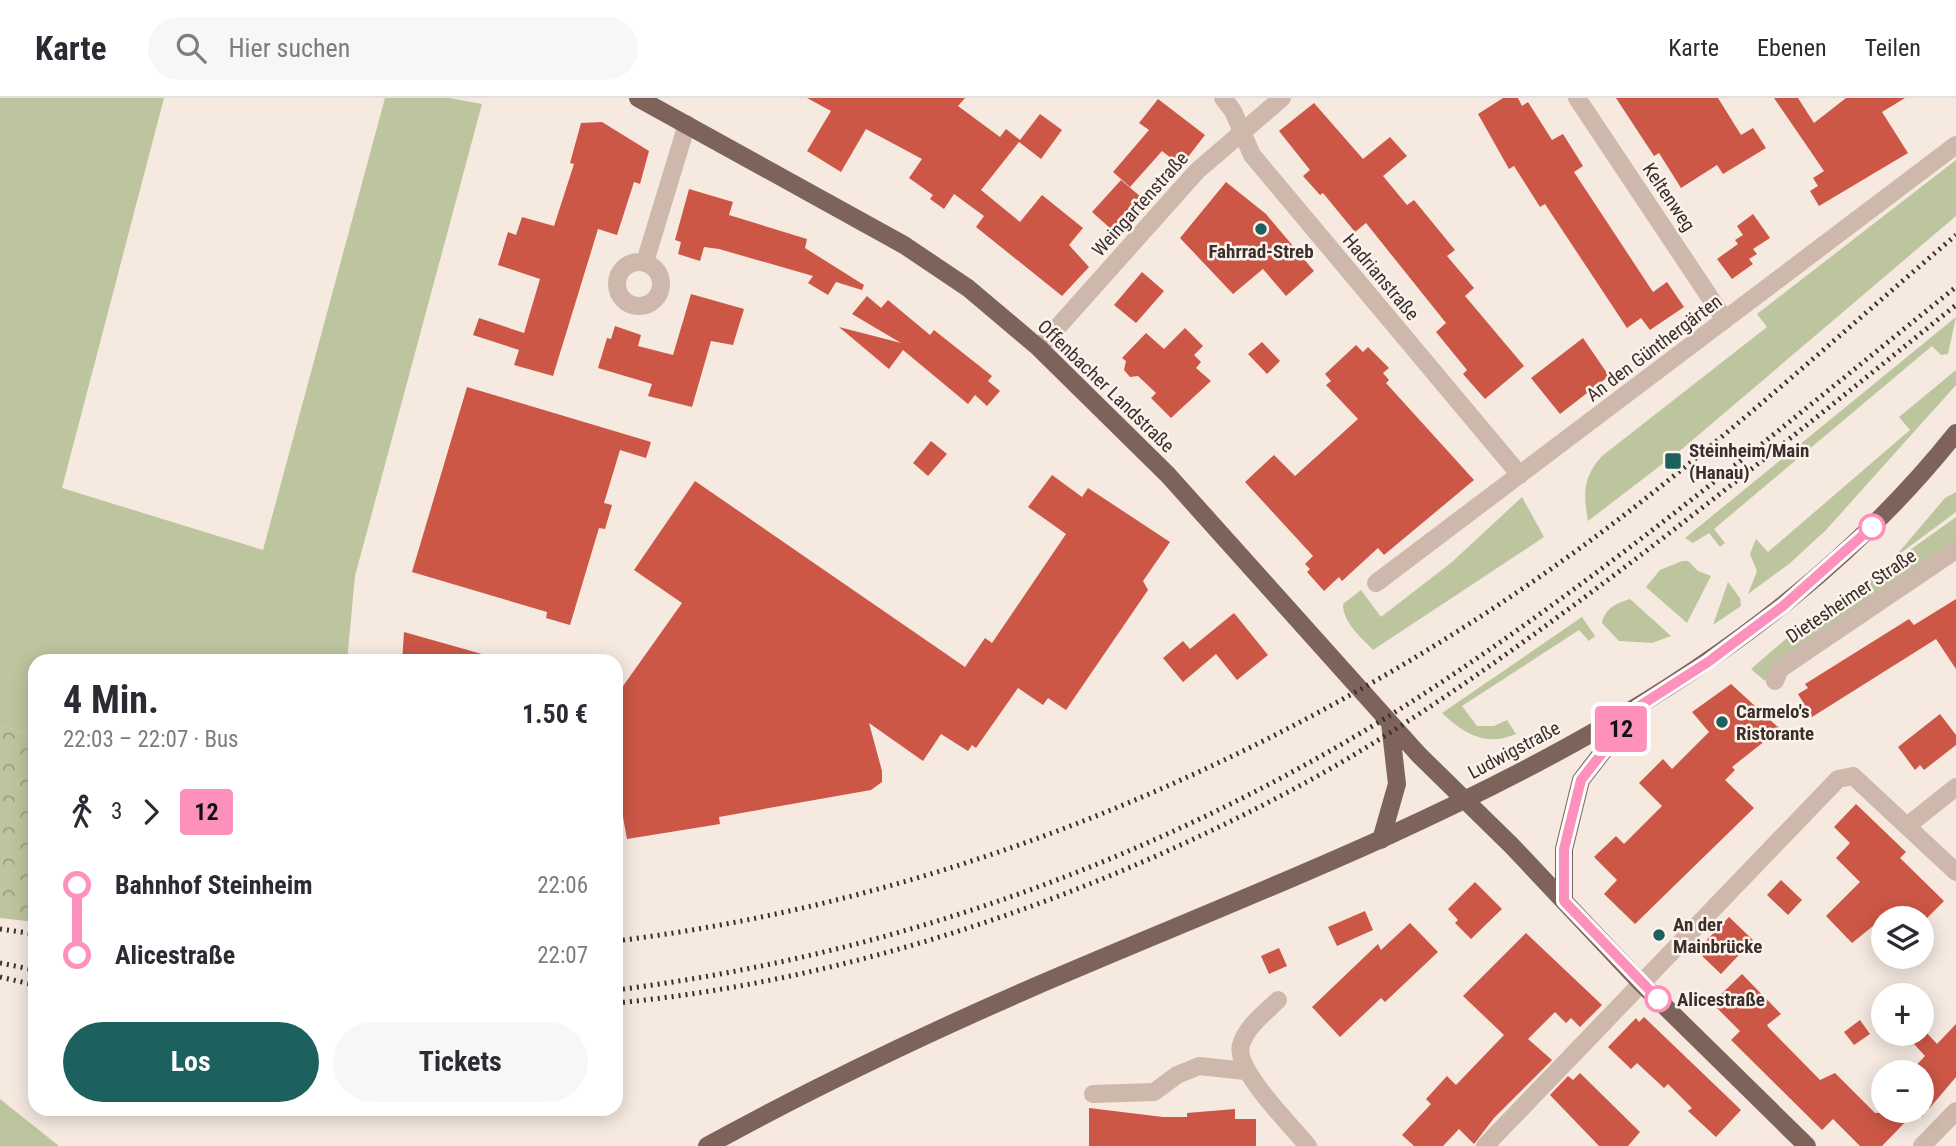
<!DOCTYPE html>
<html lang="de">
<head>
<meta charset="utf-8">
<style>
	:root { --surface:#fff; --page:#f7f7f7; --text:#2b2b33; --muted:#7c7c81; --line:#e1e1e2; --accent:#1c615d }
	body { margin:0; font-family:"Roboto Condensed",sans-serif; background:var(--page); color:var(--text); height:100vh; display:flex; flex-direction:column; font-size:26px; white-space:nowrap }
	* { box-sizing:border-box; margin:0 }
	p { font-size:23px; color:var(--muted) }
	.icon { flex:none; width:38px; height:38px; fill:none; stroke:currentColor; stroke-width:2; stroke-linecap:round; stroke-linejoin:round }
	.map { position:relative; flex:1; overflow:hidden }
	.drawer { position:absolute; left:28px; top:556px; width:595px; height:462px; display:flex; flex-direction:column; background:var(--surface); border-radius:21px; box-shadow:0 4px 18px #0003 }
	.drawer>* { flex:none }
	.badge { padding:0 14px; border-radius:5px; font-size:24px; line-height:46px }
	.tools { position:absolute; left:1871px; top:808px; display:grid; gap:14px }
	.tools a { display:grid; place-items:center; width:63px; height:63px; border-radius:50%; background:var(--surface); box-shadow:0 4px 18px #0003; font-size:35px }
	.map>.badge { position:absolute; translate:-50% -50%; box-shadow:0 0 0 4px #fff }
	.legs { display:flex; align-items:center; gap:10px; height:77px; padding:0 35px; font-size:23px }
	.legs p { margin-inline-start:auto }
	.head { display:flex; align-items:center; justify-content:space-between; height:119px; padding:0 35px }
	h1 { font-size:38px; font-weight:700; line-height:52px }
	.button { display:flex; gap:14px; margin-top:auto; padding:14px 35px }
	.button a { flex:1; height:80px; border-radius:42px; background:var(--accent); color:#fff; font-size:28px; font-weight:700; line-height:80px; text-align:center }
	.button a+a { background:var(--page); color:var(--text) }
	ul { padding:0 35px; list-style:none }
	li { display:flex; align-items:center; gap:24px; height:70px; font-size:26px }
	li i { display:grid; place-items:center; width:10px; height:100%; margin:0 9px; background:currentColor }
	li i::after { content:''; width:18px; height:18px; margin:-9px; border:5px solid; border-radius:50%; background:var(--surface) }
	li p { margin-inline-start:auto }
	li:first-child i { background:linear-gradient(#0000 50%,currentColor 0) }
	li:last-child i { background:linear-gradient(currentColor 50%,#0000 0) }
	header { display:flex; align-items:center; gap:42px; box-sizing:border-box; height:98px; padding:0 35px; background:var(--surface); border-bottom:2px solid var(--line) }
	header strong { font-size:33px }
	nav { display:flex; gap:38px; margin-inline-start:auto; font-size:24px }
	.search { width:490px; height:63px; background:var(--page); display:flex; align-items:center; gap:18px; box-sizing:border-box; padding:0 24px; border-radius:38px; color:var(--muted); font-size:26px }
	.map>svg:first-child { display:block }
	.green { fill:#bdc59e }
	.forest { fill:url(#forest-crowns) }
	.building { fill:#cd5746 }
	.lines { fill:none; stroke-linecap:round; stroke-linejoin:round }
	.minor { stroke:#ceb7ab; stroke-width:18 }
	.major { stroke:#7e635b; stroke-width:18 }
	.rail { stroke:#3c2e2a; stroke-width:5; stroke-dasharray:2 5; stroke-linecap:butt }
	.line-1-casing { stroke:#fff; stroke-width:16 }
	.line-1 { stroke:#fd91bc; stroke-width:10 }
	.poi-dot { fill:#1c615d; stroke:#fcf3ed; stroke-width:2.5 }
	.stop-1-dot { fill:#fff; stroke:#fd91bc; stroke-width:3.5 }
	.labels { text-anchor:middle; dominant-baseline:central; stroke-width:5; stroke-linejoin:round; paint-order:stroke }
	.street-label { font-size:19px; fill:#3c2e2a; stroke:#fcf3ed }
	.poi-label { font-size:19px; font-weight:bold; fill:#3c2e2a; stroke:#fcf3ed; text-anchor:start }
	.stop-label { font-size:19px; font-weight:bold; fill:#3c2e2a; stroke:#fcf3ed; text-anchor:start }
</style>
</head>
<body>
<header>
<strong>Karte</strong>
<div class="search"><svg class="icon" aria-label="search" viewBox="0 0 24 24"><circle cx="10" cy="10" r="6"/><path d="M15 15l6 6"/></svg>Hier suchen</div>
<nav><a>Karte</a><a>Ebenen</a><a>Teilen</a></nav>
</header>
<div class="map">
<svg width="1956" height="1048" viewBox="0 0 1956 1048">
	<defs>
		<pattern id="forest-crowns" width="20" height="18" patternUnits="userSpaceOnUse" patternTransform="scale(1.75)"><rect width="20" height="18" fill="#bdc59e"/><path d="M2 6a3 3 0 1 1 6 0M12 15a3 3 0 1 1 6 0" fill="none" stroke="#9ba081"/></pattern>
	</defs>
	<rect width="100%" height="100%" fill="#f5e9e0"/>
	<!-- green -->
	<path class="green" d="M0,0H164L62,390L263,452L385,0H449L482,6L355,478L347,563L35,564V638L0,627Z
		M1956,62V118L1682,351L1588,423C1583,395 1583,379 1602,358L1767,229L1757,216Z
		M1956,219L1948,256L1941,257L1932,248L1714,431L1725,445L1720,449L1709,435L1693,445L1685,440Z
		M1956,272V287L1826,432L1789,466L1748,496L1757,473L1750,456L1756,441L1768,454L1910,332L1899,319Z
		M1956,394V414L1894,460L1945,400Z
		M1522,399L1544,439L1373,552C1361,539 1343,525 1343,506L1361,492L1381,519L1452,464Z
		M1956,419V445L1770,574L1765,583L1751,571L1787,540Z
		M1682,463H1688L1698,473L1711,478L1687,525L1646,489L1660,472Z
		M1728,484L1740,500L1741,508L1713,527Z
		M1630,501L1671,538L1652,545L1619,543L1602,525C1605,510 1617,505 1630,501Z
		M1582,519L1595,538L1589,543L1579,532L1462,608L1477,628H1494L1507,622L1516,636C1486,649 1464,636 1442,615Z
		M0,1001L59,1048H0Z"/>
	<!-- forest -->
	<path class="forest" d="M0,627L35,638V824L0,820Z"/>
	<!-- building -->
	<path class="building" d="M807,0H965L958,8L1000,39L1006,31L1020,42L1040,16L1062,32L1041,61L1019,44L981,92L1020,124L1042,97L1083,130L1069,147L1089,169L1062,198L976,129L984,118L954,96L944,111L930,101L933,97L909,80L922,61L866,31L841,74L807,53L831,13Z
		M1503,0H1518L1522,8L1528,4L1552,42L1563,36L1583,68L1574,74L1653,194L1667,184L1684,209L1650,232L1641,220L1627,230L1545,106L1540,109L1514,68L1509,71L1478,16Z
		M1616,0H1718L1741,37L1753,30L1766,50L1723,76L1717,67L1681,90L1659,55L1654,58Z
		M1774,0H1798L1814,25L1846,0H1905L1882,14L1908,55L1819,108L1810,93L1818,88L1813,80L1824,73Z
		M1158,1L1205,37L1181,68L1162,53L1130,89L1113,74L1149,32L1139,25Z
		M1314,5L1363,61L1390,39L1407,58L1383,78L1407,107L1414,102L1455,152L1447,158L1474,190L1465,198L1524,268L1485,301L1463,276L1467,272L1436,234L1446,225L1366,125L1355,134L1323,95L1320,97L1303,78L1310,72L1279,33Z
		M602,24L649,53L640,86L634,84L617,137L598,131L553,278L514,267L519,252L473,237L479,220L524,235L540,181L498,167L508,134L516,137L522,119L554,128L574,66L570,65L581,25Z
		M1121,82L1148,105L1119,138L1092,114Z
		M1226,84L1266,116L1314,173L1286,198L1263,171L1233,196L1180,140Z
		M689,91L733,104L729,117L807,141L805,150L864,187L862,192L836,184L828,197L808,185L813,178L719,151L704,149L700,163L678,156L681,144L675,142Z
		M1753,116L1770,140L1753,151L1757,156L1749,161L1753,166L1732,181L1717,161L1738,146L1735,142L1743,137L1737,128Z
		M1142,174L1164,193L1136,225L1114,207Z
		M691,196L744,211L733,247L711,243L692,309L648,298L652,286L598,270L607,240L611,241L615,228L641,237L638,248L673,257Z
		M867,198L881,210L888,202L930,237L934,232L992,278L988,283L1000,293L987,308L975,297L968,306L903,252L889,271L839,229L901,245L852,216Z
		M1185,230L1203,248L1194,257L1201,264L1196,270L1211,283L1171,320L1151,300L1156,295L1138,278L1130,279L1124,272L1126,263L1122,260L1146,235L1164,251Z
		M1583,240L1609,278L1560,316L1531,280Z
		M1262,244L1280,263L1267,276L1248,256Z
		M1356,247L1363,254L1368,249L1389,270L1383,275L1389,282L1386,285L1474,382L1384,457L1378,450L1342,483L1339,479L1324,493L1307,474L1310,471L1305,466L1313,458L1245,384L1274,357L1295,378L1358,321L1326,287L1331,283L1325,276Z
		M467,289L651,344L646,360L620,352L604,405L612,407L605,431L599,430L570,527L546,520L547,514L412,474Z
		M931,343L947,356L928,378L913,365Z
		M1052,377L1082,399L1088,390L1170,444L1143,483L1148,492L1066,612L1048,600L1043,607L1018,590L976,650L972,647L968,653L941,636L923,663L869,625L882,673V684L871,692L719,719L720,726L627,741L623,719L616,720V598L682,505L634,472L695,383L965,569L985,540L992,545L1066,436L1028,409Z
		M1956,501V571L1936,541L1812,619L1798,596L1808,590L1805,586L1909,521L1914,527Z
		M1234,515L1268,557L1237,582L1216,556L1183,584L1163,560L1183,543L1190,551Z
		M404,534L489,558L488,564H402Z
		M1731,586L1780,631L1732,669L1735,672L1725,682L1754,710L1635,826L1604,796L1617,782L1594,759L1616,738L1624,746L1662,708L1639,685L1663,661L1672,671L1709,634L1692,614Z
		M1940,616L1956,637V647L1924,672L1920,667L1915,672L1898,649Z
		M1856,706L1906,754L1900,760L1944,803L1926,821H1904L1894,811L1852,845L1826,818L1860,784L1836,760L1850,745L1834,729Z
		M1781,782L1802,802L1788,817L1767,797Z
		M1475,784L1502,811L1471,841L1455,825L1458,822L1448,811Z
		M1365,813L1373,832L1337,848L1328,829Z
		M1729,819L1753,842L1721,876L1702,858L1709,851L1703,846Z
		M1410,825L1438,854L1385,904L1381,900L1340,939L1312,909L1378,846L1381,852Z
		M1526,835L1602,907L1580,929L1571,920L1566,925L1555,914L1528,941L1552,962L1494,1020L1474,1046L1459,1031L1443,1048H1414L1402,1037L1431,1006L1426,1001L1447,978L1456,987L1504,937L1463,898Z
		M1279,850L1287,868L1269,876L1261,858Z
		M1742,876L1781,916L1767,927L1769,930L1820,982L1835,975L1875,1015L1916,1013L1882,1048H1860L1833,1021L1822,1032L1731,942L1740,933L1712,905Z
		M1644,919L1741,1012L1716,1039L1688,1013L1692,1010L1668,986L1664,990L1637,965L1631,971L1608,949L1636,920L1639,924Z
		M1860,922L1870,936L1854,947L1844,934Z
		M1956,926V979L1922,1019V975H1909L1925,958L1914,946L1926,934L1937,946Z
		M1580,975L1640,1034L1628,1048H1599L1550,997L1568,978L1573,982Z
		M1089,1010L1163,1019H1187V1015L1235,1011V1021H1256V1048H1089Z"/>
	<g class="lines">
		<!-- minor -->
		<path class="minor" d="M1223,0L1233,13L1252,57L1520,377
			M1577,0L1725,222
			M617 186a22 22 0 1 1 44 0a22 22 0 1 1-44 0Z
			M645,164L687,26
			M1039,250L1197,73L1282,0
			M1376,485L1956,47
			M1775,583L1780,571L1956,452
			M1907,728L1956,689
			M1278,902C1265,915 1246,929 1241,947C1234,972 1292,1028 1308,1048
			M1093,996L1154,994L1177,977L1199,968L1245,973
			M1485,1048L1838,681L1853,678L1956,774
			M1922,1048L1956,1013"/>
		<!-- major -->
		<path class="major" d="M638,0L904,147L968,190L1039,250L1168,377L1419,657L1512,748L1640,884L1807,1048
			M1381,742L1397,686L1390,625
			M1564,803V751L1581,682L1632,616
			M707,1048C812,990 919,939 1029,891C1362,747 1721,629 1956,335"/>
		<!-- rail -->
		<path class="rail" d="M0,831L35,836
			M616,843C965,800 1305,652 1587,445C1716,350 1834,241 1956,137
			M0,865L35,872
			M0,879L35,887
			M616,892C903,856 1179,754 1422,597C1609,475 1782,329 1956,189
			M616,905C852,883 1096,798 1303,686C1391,638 1474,580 1555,521C1692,421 1823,314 1956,207"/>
	</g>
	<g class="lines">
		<!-- line-1 casing -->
		<g class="line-1-casing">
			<path id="line-1" d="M1658,901L1564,803V751L1581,682L1638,609L1708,564L1783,508L1872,429"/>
		</g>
		<!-- line-1 -->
		<use href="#line-1" class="line-1"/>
	</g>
	<!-- markers -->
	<g class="poi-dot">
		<circle cx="1261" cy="131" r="7"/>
		<rect x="1664" y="354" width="18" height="18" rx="3.5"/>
		<circle cx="1722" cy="624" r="7"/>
		<circle cx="1659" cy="837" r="7"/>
	</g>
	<g class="stop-1-dot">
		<circle cx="1872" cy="429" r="12"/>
		<circle cx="1658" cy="901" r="12"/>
	</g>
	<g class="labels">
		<!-- street labels -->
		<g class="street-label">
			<text transform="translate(1669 99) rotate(56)">Keltenweg</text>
			<text transform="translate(1140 106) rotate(-48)">Weingartenstraße</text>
			<text transform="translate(1381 179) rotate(50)">Hadrianstraße</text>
			<text transform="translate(1654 250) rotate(-37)">An den Günthergärten</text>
			<text transform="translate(1106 288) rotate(44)">Offenbacher Landstraße</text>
			<text transform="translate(1851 498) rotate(-34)">Dietesheimer Straße</text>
			<text transform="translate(1514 652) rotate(-28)">Ludwigstraße</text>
		</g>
		<!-- poi labels -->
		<g class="poi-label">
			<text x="1261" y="153" text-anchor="middle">Fahrrad-Streb</text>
			<text x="1689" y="352">Steinheim/Main<tspan x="1689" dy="22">(Hanau)</tspan></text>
			<text x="1736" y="613">Carmelo's<tspan x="1736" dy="22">Ristorante</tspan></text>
			<text x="1673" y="826">An der<tspan x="1673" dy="22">Mainbrücke</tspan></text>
		</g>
		<!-- stop labels -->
		<g class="stop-label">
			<text x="1677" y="901">Alicestraße</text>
		</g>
	</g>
</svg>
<div class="tools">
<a><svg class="icon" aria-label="layers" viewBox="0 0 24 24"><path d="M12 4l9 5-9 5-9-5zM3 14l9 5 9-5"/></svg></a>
<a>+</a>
<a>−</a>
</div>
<b class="badge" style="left:1621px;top:631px;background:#fd91bc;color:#111">12</b>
<section class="drawer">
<div class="head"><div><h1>4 Min.</h1><p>22:03 – 22:07 · Bus</p></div><b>1.50 €</b></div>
<div class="legs"><svg class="icon" aria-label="walk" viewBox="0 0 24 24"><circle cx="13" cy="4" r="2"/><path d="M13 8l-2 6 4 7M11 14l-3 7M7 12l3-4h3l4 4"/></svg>3<svg class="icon" aria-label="forward" viewBox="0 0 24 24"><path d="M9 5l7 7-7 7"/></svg><b class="badge" style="background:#fd91bc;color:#111">12</b></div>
<ul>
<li><i style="color:#fd91bc"></i><b>Bahnhof Steinheim</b><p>22:06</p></li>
<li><i style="color:#fd91bc"></i><b>Alicestraße</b><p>22:07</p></li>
</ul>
<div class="button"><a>Los</a><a>Tickets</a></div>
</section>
</div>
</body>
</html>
